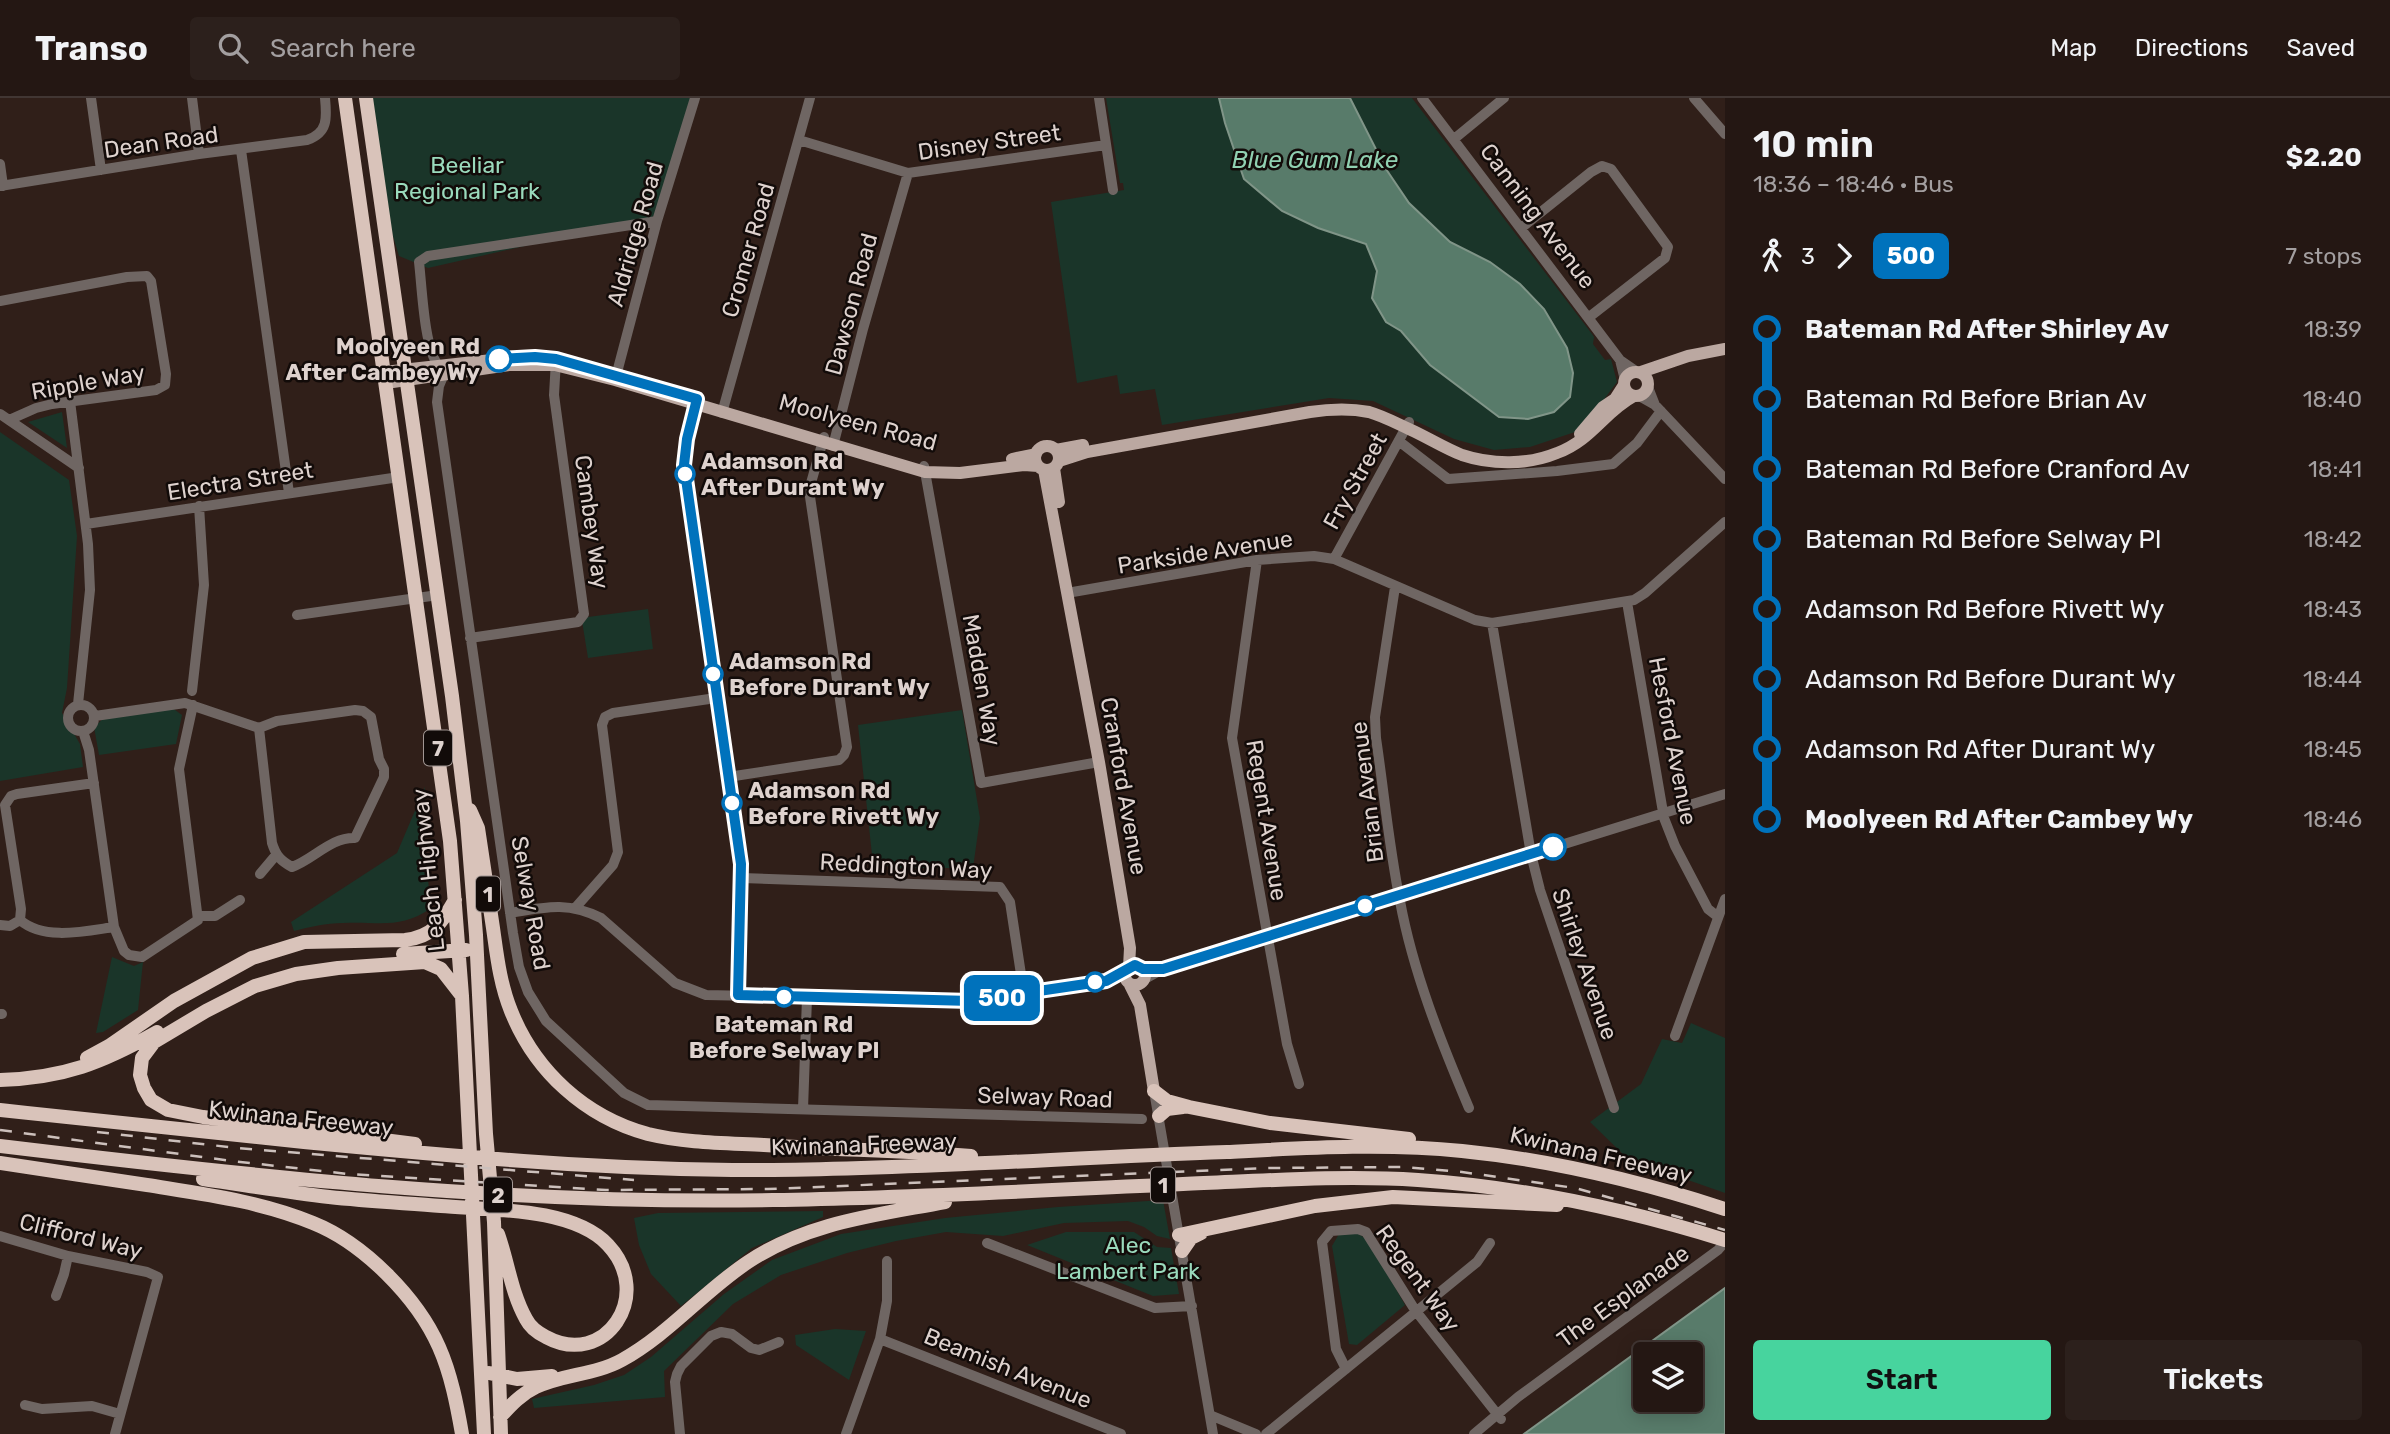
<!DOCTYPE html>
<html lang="en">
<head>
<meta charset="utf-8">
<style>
	:root { --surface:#241713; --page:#2c201c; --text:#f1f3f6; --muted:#a39fa0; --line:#413633; --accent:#47d49e }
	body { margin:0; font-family:Rubik,sans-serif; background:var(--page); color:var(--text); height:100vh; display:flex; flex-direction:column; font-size:26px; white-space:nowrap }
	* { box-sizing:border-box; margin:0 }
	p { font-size:23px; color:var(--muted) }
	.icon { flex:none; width:38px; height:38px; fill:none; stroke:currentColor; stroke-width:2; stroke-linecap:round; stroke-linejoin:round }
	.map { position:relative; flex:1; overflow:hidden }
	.panel { display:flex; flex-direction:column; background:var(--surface); width:665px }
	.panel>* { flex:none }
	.badge { padding:0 14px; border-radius:10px; font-size:24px; line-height:46px }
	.buttons { position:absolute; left:1633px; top:1244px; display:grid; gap:14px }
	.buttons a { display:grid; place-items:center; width:70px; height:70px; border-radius:7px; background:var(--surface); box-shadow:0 4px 18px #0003,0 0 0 2px var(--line); font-size:35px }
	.map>.badge { position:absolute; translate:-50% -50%; box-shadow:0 0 0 4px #fff }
	.legs { display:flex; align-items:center; gap:10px; height:77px; padding:0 28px; font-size:23px }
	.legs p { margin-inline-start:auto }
	.head { display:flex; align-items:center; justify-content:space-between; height:119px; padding:0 28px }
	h1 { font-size:38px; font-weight:600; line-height:52px }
	.button { display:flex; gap:14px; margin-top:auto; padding:14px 28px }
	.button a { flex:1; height:80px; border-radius:7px; background:var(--accent); color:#111; font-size:28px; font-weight:600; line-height:80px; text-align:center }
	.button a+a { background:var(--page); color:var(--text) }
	ul { padding:0 28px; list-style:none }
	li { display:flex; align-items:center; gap:24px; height:70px; font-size:26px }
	li i { display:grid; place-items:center; width:10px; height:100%; margin:0 9px; background:currentColor }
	li i::after { content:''; width:18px; height:18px; margin:-9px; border:5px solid; border-radius:50%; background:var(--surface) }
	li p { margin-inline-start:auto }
	li:first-child i { background:linear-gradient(#0000 50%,currentColor 0) }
	li:last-child i { background:linear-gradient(currentColor 50%,#0000 0) }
	header { display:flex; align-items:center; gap:42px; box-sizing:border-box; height:98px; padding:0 35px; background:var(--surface); border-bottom:2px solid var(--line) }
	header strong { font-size:33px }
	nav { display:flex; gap:38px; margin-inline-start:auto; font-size:24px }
	.search { width:490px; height:63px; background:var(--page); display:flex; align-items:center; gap:18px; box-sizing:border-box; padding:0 24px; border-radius:7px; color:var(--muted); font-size:26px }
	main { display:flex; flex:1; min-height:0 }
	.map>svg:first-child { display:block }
	.green { fill:#1a3529 }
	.water { fill:#587b6a; stroke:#809588; stroke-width:2; fill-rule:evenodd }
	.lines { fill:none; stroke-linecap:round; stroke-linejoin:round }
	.minor { stroke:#6f6663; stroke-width:10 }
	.major { stroke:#bba8a1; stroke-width:12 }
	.highway { stroke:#d9c3ba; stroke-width:14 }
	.rail { stroke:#ccc0bc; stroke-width:2.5; stroke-dasharray:12 12; stroke-linecap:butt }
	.line-1-casing { stroke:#fff; stroke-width:16 }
	.line-1 { stroke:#0072bc; stroke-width:10 }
	.stop-1-dot { fill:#fff; stroke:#0072bc; stroke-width:3.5 }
	.labels { text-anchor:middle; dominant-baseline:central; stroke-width:5; stroke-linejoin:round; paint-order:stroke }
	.shield { fill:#120b09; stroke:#a19693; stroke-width:2 }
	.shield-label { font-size:21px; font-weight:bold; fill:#ded2ce }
	.street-label { font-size:23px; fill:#ded2ce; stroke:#120b09 }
	.park-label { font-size:23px; fill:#9adabc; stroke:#120b09 }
	.stop-label { font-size:23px; font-weight:bold; fill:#ded2ce; stroke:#120b09; text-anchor:start }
	.water-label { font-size:24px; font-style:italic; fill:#90d0b1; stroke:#120b09 }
</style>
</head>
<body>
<header>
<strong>Transo</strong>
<div class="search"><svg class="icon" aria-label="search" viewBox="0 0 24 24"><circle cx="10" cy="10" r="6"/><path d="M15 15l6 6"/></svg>Search here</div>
<nav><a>Map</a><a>Directions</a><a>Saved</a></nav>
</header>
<main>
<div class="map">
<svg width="1725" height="1336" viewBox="0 0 1725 1336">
	<rect width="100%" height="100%" fill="#301f19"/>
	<!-- green -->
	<path class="green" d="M372,0H691L657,116L652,119L428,170L399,158L389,125Z
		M1106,0H1412L1592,236L1594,239L1593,246L1605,262L1611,261L1617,284L1581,332L1530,349L1494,352L1454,341L1373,303L1329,300L1162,327L1155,291L1120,296L1117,277L1077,285L1051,104L1124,92L1123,85H1120Z
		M62,314L67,350L28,324Z
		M0,334L69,382L77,438L67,590L62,615L80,646L83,669L0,683Z
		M648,511L653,551L588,560L582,523L588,519Z
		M171,609L182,617L176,646L99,657L94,629L105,619Z
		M962,612L980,720L973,770H900L873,766L858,627Z
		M425,689V753L431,810C400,832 378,823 343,825C326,825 310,829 294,833L291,824L397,755Z
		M112,859L134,868L143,864L138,912L103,934L96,935Z
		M1691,925L1725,940V1095L1628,1061L1590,1024L1641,986L1662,941L1682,945Z
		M1163,1102L1170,1141L1157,1138L1144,1129L1128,1123L1064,1125L1003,1138L946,1134L896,1143L847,1155L781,1177L733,1206L664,1273L665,1299L534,1310L532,1301L594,1287L624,1277L651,1259L724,1196L772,1162L841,1136L945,1120L1058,1109Z
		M823,1113V1119L752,1150L681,1208L651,1176L639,1147L634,1120L658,1115Z
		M1066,1134H1134L1157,1149L1171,1150L1179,1196L1153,1198L1027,1147Z
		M1339,1136H1359L1369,1143L1405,1207L1357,1247L1349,1246L1332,1148Z
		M835,1231L866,1233L849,1282L796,1247L795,1237Z"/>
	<!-- water -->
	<path class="water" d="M1219,0H1350L1386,71L1409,105L1450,144L1490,164L1520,186L1544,211L1567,250L1573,275L1570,299L1554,314L1528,321L1499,319L1430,267L1401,233L1386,224L1372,200L1377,173L1366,146L1318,130L1282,113L1244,81L1225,25Z
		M1725,1190V1336H1524ZM1645,1256H1690V1302H1645Z"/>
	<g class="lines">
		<!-- minor -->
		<path class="minor" d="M91,0L101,72
			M192,0L199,56
			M1099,0L1113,92
			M1422,0L1620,262L1636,273
			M1694,0L1725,36
			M1454,41L1504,0
			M799,42L908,75L1106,47
			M241,52L289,395
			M0,66L3,88
			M0,88L199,56L307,42C328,35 327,20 325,0
			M1521,130L1591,74L1602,68L1611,71L1668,149L1665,160L1588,220
			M0,203L127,179L147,178L151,183L166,276L165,287L156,292L52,306L36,310L9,322
			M1620,262L1625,282
			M438,267C424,249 422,189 419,164L428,158L657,123
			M444,276L439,288L437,304L513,835L519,869L528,894L546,923L624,995L648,1007L1142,1021
			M615,282L657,123L695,0
			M1648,289L1655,307
			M1639,298L1655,307L1725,381
			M697,302L687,341L684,367L741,767L738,897
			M70,303L88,446L90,492L78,606
			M722,315L810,0
			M0,316L79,370
			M1400,344L1448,381L1557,373L1613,366L1637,345L1661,313
			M833,348L863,231L908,75
			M924,368L981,685L1099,664
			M86,426L399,379
			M1334,461L1409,324
			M1257,462L1232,640L1287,946L1299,986
			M1395,489L1375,619L1376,640C1384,694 1389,749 1400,803C1413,874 1441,944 1469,1010
			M1067,495L1257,462L1314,458L1334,461L1475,522L1492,525L1634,502L1645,495L1725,424
			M1627,504L1664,720L1675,748L1708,811L1717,818
			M297,517L438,497
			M1492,525L1531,756L1540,792L1614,1010
			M470,540L578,524L584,516L554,297L556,262
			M192,593L204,487L199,408
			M68 620a13 13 0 1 1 26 0a13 13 0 1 1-26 0Z
			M355,612L363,613L371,619L379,661L384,671V679L355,740C331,739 314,761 292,769C281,763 276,758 272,745L259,630L277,623Z
			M95,618L185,605L259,630
			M83,633L89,652L114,829L124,853L129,857L142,859L198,822L179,671L193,607
			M728,679L839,662L844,657L847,649L809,392L824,339
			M94,685L17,696L11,698L5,707L21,811L20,822C44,843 86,833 114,829
			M260,776L276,757
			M742,780L1000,789L1010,804L1024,896
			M576,809L613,767L618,754L602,627L605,619L613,615L716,600
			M510,815C545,809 568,803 601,820L675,885L706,897L971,903L1106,882L1125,874
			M199,818H215L240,802
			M0,827L10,828L20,822
			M1145,881L1163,871L1725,696
			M0,916H2
			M1675,938L1725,801
			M1154,993L1213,1336
			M803,1011L807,900
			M0,1138L68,1158L147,1174L158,1179L115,1336
			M987,1145L1155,1210L1192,1208
			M56,1198L64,1176L68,1158
			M880,1241L1121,1336
			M1346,1271L1336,1251L1322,1144L1331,1133L1358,1131L1366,1134L1415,1212L1501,1321
			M25,1307L42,1311L92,1308L120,1316
			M1210,1317L1256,1336
			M680,1336L675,1284L677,1276L681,1268L711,1238L721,1234L732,1236L751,1250L759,1252L779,1244
			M846,1336L880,1241L887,1203V1163
			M1266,1336L1477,1164L1490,1145
			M1474,1336L1518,1299L1718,1152L1725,1144"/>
		<!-- major -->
		<path class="major" d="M1624 286a12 12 0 1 1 24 0a12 12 0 1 1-24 0Z
			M384,274L492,262
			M1641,274L1688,258L1725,251
			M386,285L509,267H555L615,282L925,374L960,375L1024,367L1038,368
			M1580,336L1603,309L1615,301L1624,287
			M1035 360a12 12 0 1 1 24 0a12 12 0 1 1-24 0Z
			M1056,352L1083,347
			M1012,361L1036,356
			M1059,363L1087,354L1310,314C1330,311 1349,310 1369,314C1383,318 1396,325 1409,331C1427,339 1444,350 1462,357C1492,367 1528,367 1557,355C1592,342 1604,314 1634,298
			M1054,370L1059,404
			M1044,372L1099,664L1130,850L1129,869
			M1125 877a10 10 0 1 1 20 0a10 10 0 1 1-20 0Z
			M1130,887L1140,907L1154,993"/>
		<!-- highway -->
		<path class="highway" d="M345,0L450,743L462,898L484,1336
			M366,0L452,598L467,723L476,837L486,1036L494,1124L501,1336
			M470,712L478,730C483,763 488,796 493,830C497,858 500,886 511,913C535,973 585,1019 648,1036C685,1045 726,1045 764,1047C833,1052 902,1052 971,1058
			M403,856L466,852
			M87,960L109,948L174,903L252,860L304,844L405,842C432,839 442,825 455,802
			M0,982C64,980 102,965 157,934
			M1154,993L1167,1003L1189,1009L1270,1025L1409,1041
			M0,1012C101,1023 202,1033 304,1044C460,1059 616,1073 773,1072C924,1071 1076,1059 1227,1054C1305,1050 1383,1045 1462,1053C1552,1062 1639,1083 1725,1111
			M1159,1018L1167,1011L1183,1009
			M415,1046L203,1019L168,1012L151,1002L144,990L140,977L142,960L154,944L206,913L255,888L296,876L338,870L425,864L441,871L462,898
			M0,1048C257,1079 514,1107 773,1102C910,1100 1046,1092 1183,1086C1261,1083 1340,1077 1418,1082C1522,1089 1625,1111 1725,1142
			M0,1065C49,1072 98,1080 147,1087C203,1096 260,1103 313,1125C363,1145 417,1199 439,1249C451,1276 457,1307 462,1336
			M203,1081C245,1087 287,1094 329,1099C366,1103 404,1105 441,1108C489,1112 573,1109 608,1147C655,1197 605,1271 546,1239C538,1235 530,1229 526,1221C511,1194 508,1164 498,1136
			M1179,1137L1315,1108L1393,1099L1557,1107
			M1182,1153L1191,1140L1201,1135
			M489,1275L517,1281L552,1278
			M500,1319C511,1307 521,1296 536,1289C563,1276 595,1277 622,1262C669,1236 704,1193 748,1164C808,1124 877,1117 945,1104"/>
		<!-- rail -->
		<path class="rail" d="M0,1032L232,1063L348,1076L606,1092L768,1091L1270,1070L1402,1069L1462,1074L1575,1090L1725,1132
			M97,1034L237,1050L634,1082"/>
	</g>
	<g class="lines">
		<!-- line-1 casing -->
		<g class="line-1-casing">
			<path id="line-1" d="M499,261L535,259L556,261L697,301L687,341L684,367L741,766L738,897L971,903L1106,883L1135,867L1143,871H1163L1553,749"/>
		</g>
		<!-- line-1 -->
		<use href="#line-1" class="line-1"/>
	</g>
	<!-- markers -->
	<g class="stop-1-dot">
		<circle cx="499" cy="261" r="12"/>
		<circle cx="685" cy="376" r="9"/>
		<circle cx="713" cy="576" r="9"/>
		<circle cx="732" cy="705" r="9"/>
		<circle cx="1553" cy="749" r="12"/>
		<circle cx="1365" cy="808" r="9"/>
		<circle cx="1095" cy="884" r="9"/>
		<circle cx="784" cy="899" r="9"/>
	</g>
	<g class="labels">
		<!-- shield labels -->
		<g class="shield">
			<rect x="424" y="632.5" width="28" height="35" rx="5"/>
			<rect x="476" y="778.5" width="24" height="35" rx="5"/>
			<rect x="1151" y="1069.5" width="24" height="35" rx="5"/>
			<rect x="484" y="1079.5" width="28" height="35" rx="5"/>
		</g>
		<g class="shield-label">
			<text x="438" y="650">7</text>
			<text x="488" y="796">1</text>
			<text x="1163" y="1087">1</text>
			<text x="498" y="1097">2</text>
		</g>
		<!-- street labels -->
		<g class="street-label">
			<text transform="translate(161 44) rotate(-8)">Dean Road</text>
			<text transform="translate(989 44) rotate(-8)">Disney Street</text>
			<text transform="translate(1538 118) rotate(53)">Canning Avenue</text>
			<text transform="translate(635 136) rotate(-74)">Aldridge Road</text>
			<text transform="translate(748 152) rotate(-74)">Cromer Road</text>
			<text transform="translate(851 206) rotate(-75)">Dawson Road</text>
			<text transform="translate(88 284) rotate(-10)">Ripple Way</text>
			<text transform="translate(858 324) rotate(15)">Moolyeen Road</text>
			<text transform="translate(240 383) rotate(-9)">Electra Street</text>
			<text transform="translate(1355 383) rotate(-61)">Fry Street</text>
			<text transform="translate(592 424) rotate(82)">Cambey Way</text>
			<text transform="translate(1205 454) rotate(-9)">Parkside Avenue</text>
			<text transform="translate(982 582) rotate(80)">Madden Way</text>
			<text transform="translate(1673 643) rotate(79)">Hesford Avenue</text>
			<text transform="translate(1124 688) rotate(80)">Cranford Avenue</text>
			<text transform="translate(1367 694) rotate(-97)">Brian Avenue</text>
			<text transform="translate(1267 722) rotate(81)">Regent Avenue</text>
			<text transform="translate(906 768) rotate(3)">Reddington Way</text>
			<text transform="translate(428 772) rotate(-96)">Leach Highway</text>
			<text transform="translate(531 805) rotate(80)">Selway Road</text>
			<text transform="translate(1585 866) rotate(71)">Shirley Avenue</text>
			<text transform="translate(1045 999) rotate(2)">Selway Road</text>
			<text transform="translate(301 1020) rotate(6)">Kwinana Freeway</text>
			<text transform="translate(864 1046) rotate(-2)">Kwinana Freeway</text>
			<text transform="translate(1601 1057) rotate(13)">Kwinana Freeway</text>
			<text transform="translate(81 1138) rotate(14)">Clifford Way</text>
			<text transform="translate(1418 1180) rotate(54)">Regent Way</text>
			<text transform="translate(1623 1198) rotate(-36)">The Esplanade</text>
			<text transform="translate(1008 1270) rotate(22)">Beamish Avenue</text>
		</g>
		<!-- park labels -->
		<g class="park-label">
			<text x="467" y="67">Beeliar<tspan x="467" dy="26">Regional Park</tspan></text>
			<text x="1128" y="1147">Alec<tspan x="1128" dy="26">Lambert Park</tspan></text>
		</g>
		<!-- stop labels -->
		<g class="stop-label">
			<text x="480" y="248" text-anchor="end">Moolyeen Rd<tspan x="480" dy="26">After Cambey Wy</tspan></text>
			<text x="701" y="363">Adamson Rd<tspan x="701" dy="26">After Durant Wy</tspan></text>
			<text x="729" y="563">Adamson Rd<tspan x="729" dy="26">Before Durant Wy</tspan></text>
			<text x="748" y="692">Adamson Rd<tspan x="748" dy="26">Before Rivett Wy</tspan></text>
			<text x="784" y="926" text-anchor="middle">Bateman Rd<tspan x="784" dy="26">Before Selway Pl</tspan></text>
		</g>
		<!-- water labels -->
		<g class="water-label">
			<text x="1315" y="62">Blue Gum Lake</text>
		</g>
	</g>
</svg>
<div class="buttons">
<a><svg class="icon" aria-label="layers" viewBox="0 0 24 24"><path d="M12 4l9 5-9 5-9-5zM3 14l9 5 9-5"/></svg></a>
</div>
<b class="badge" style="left:1002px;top:900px;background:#0072bc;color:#fff">500</b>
</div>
<section class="panel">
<div class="head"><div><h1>10 min</h1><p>18:36 – 18:46 · Bus</p></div><b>$2.20</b></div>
<div class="legs"><svg class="icon" aria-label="walk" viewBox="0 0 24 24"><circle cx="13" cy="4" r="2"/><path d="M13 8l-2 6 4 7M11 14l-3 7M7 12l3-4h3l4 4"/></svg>3<svg class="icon" aria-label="forward" viewBox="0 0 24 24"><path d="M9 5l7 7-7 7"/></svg><b class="badge" style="background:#0072bc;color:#fff">500</b><p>7 stops</p></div>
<ul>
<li><i style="color:#0072bc"></i><b>Bateman Rd After Shirley Av</b><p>18:39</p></li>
<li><i style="color:#0072bc"></i><span>Bateman Rd Before Brian Av</span><p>18:40</p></li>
<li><i style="color:#0072bc"></i><span>Bateman Rd Before Cranford Av</span><p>18:41</p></li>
<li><i style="color:#0072bc"></i><span>Bateman Rd Before Selway Pl</span><p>18:42</p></li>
<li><i style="color:#0072bc"></i><span>Adamson Rd Before Rivett Wy</span><p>18:43</p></li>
<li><i style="color:#0072bc"></i><span>Adamson Rd Before Durant Wy</span><p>18:44</p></li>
<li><i style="color:#0072bc"></i><span>Adamson Rd After Durant Wy</span><p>18:45</p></li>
<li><i style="color:#0072bc"></i><b>Moolyeen Rd After Cambey Wy</b><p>18:46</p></li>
</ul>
<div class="button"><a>Start</a><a>Tickets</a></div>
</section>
</main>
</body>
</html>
